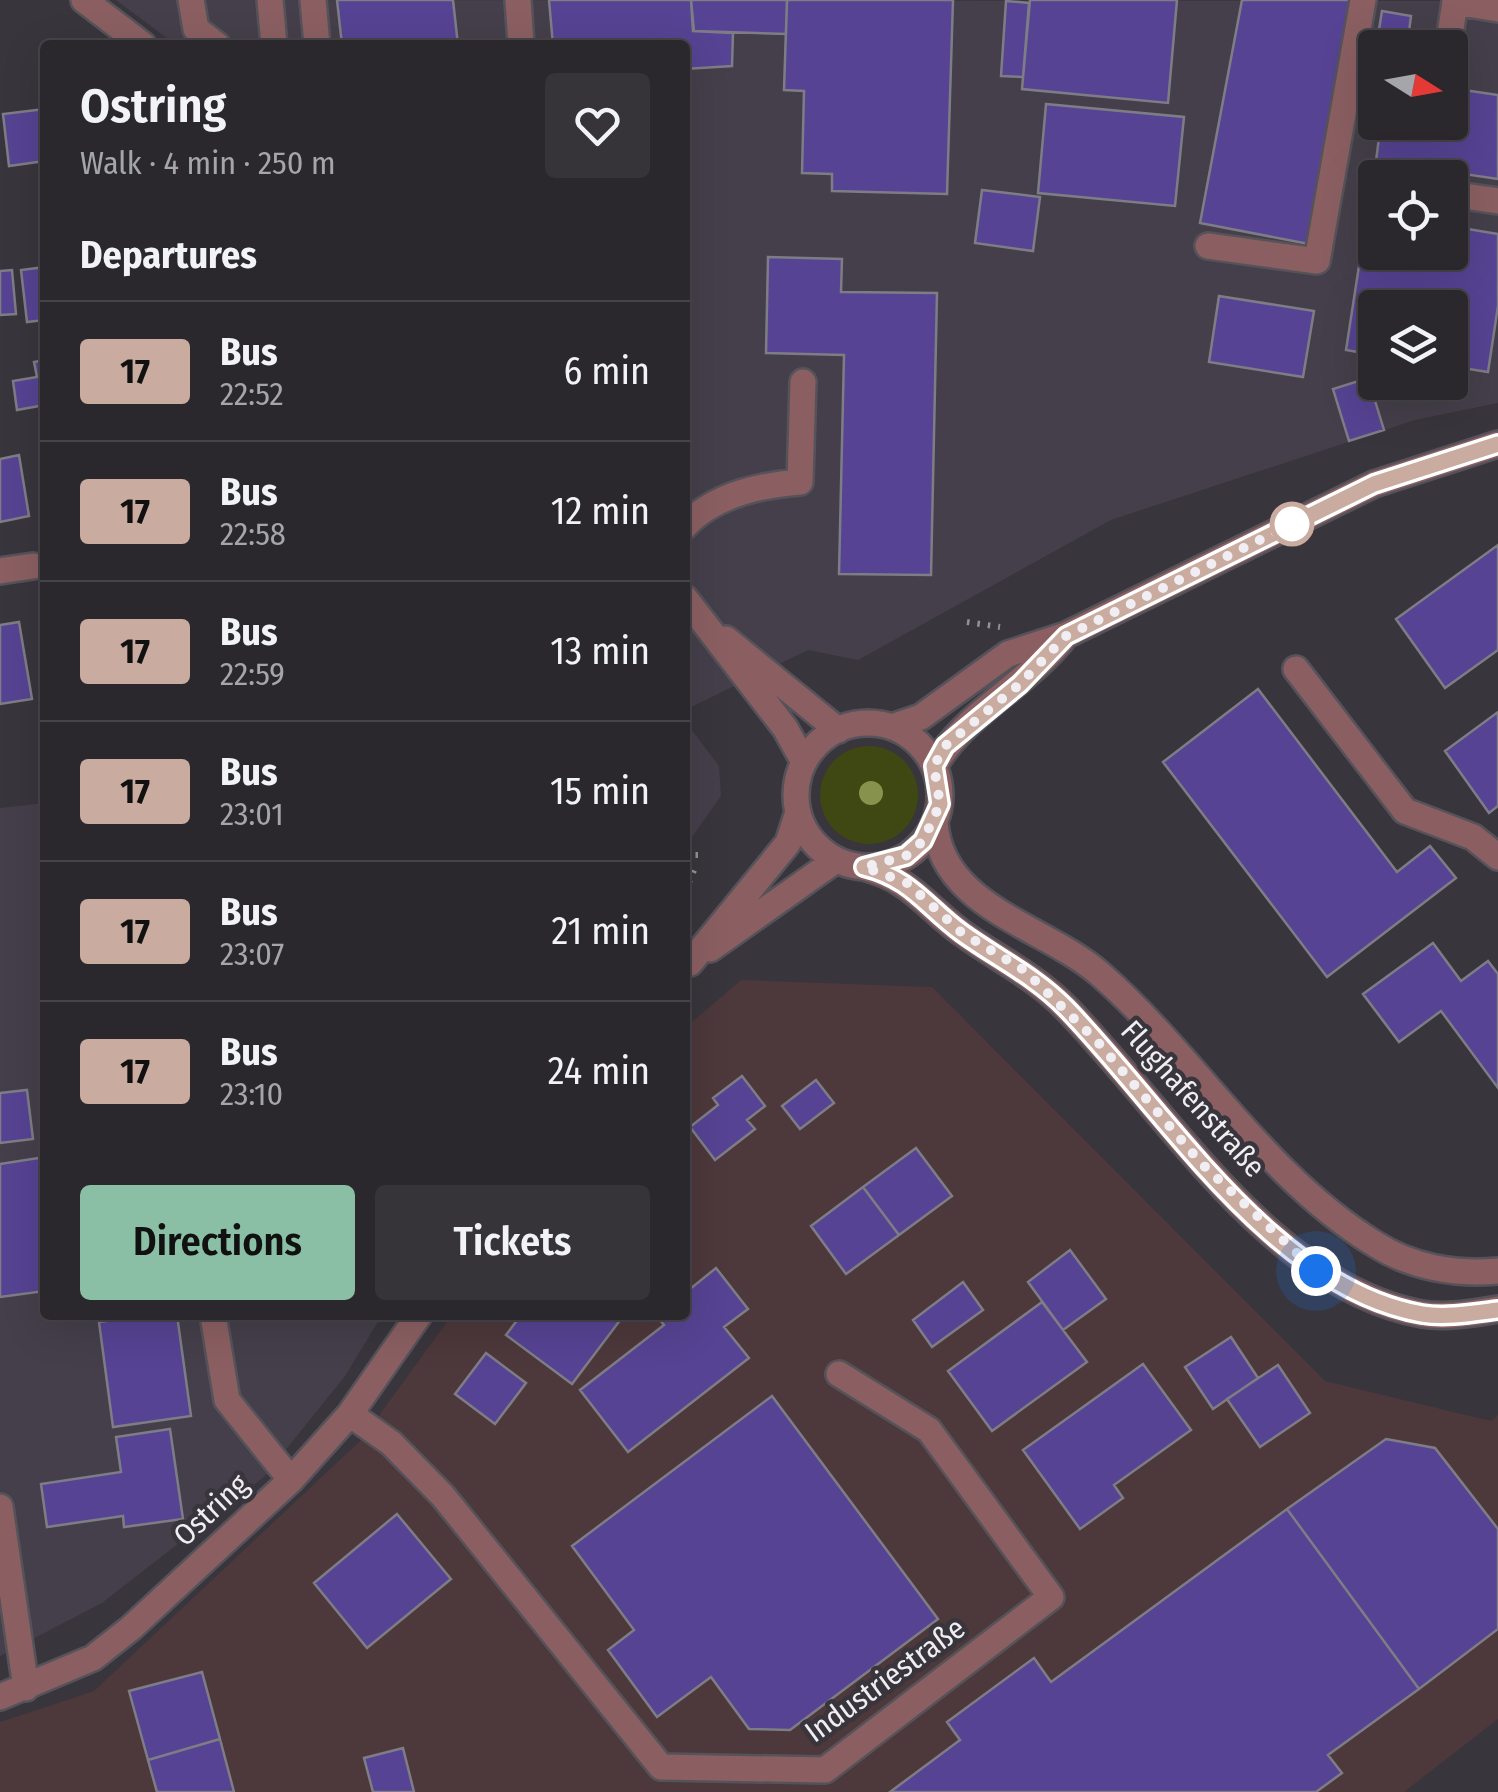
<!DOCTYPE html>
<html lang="en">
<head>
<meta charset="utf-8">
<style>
	:root { --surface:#2a282d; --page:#363439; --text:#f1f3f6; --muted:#a5a6aa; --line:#464449; --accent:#8abfa5 }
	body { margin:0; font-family:"Fira Sans Condensed",sans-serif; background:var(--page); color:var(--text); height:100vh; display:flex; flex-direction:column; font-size:38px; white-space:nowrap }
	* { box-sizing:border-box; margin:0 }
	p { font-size:32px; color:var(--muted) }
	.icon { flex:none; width:55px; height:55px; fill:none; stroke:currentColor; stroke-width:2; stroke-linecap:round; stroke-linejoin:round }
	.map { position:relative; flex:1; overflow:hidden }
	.side { position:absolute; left:40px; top:40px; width:650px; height:1280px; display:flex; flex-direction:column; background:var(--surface); border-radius:10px; box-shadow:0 10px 40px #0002,0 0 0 2px var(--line) }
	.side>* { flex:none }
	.badge { padding:0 20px; border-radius:8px; font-size:35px; line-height:65px }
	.needle { width:65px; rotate:101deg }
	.tools { position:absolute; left:1358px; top:30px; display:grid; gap:20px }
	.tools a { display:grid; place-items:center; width:110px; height:110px; border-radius:10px; background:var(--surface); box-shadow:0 10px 40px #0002,0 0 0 2px var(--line); font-size:50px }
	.you { position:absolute; width:50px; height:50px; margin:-25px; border:8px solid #fff; border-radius:50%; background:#1a73e8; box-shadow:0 0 0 15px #1a73e833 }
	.map>.badge { position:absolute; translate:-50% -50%; box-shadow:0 0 0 5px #fff }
	h2 { padding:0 40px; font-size:38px; line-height:90px }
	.round { display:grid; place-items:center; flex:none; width:105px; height:105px; border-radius:10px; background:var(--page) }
	.headline { display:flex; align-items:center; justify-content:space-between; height:170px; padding:0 40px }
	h1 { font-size:48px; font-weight:600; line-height:75px }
	.action { display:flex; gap:20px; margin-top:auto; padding:20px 40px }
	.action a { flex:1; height:115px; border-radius:10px; background:var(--accent); color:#111; font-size:40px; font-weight:600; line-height:115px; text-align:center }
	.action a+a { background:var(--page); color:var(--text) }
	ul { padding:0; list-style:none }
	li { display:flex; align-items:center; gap:30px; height:140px; padding:0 40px; border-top:2px solid var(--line) }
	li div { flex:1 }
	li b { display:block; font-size:38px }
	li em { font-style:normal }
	li .badge { min-width:110px; font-weight:700; text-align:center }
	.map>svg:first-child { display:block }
	.built { fill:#443f4a; fill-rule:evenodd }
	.industrial { fill:#4d383b }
	.green { fill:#3f4712 }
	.building { fill:#564393; stroke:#7e7d85; stroke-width:2.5 }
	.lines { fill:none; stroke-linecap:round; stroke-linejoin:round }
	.minor-casing { stroke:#555359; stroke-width:30 }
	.path { stroke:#939197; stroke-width:6; stroke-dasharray:2.5 8; stroke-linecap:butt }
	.minor { stroke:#8b5f62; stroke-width:25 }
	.tree { fill:#87924d }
	.line-casing { stroke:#fff; stroke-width:22 }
	.line { stroke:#c9aba0; stroke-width:15 }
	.walk { stroke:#f0eef3; stroke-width:10; stroke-dasharray:0 18 }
	.stop-dot { fill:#fff; stroke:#c9aba0; stroke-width:5 }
	.labels { text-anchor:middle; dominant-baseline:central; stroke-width:9; stroke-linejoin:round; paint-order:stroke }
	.street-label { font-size:30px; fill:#f0eef3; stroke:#38353c }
</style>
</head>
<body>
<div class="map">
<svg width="1498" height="1792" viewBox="0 0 1498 1792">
	<rect width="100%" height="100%" fill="#38353c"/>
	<!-- built -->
	<path class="built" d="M116,0L1498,1V403L1415,420L1111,520L858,660L808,650L685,710V45H176ZM1375,48H1450V122H1375ZM1375,178H1450V252H1375ZM1375,308H1450V382H1375Z
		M685,721L719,766L721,796L685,847Z
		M45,803V1315H382L345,1376L264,1477L102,1603L0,1656V808Z"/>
	<!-- industrial -->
	<path class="industrial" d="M741,980L932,987L1325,1381L1491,1421L1498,1415V1719L1404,1792H0V1722L94,1691L361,1440L452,1315H685V1028Z"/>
	<!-- green -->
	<path class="green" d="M820 795a49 49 0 1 1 98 0a49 49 0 1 1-98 0Z"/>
	<!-- building -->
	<path class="building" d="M337,0H453L458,45H342Z
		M549,0H691L693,31L733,33L732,66L685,69V45H553Z
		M691,0H787L786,34L694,31Z
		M787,0H953L947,194L832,191V174L802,173L804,91L784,90Z
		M1030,0H1177L1168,103L1022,89Z
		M1242,0H1355L1309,244L1200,223Z
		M1006,1L1029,3L1023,77L1001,76Z
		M1382,11L1411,16L1407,48H1376Z
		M1450,88L1498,95V179L1376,161L1381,122H1450Z
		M1046,104L1184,117L1175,206L1038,193Z
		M45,109V161L9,166L3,114Z
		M982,190L1040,197L1033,251L975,243Z
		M1367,214L1375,215V252H1450V226L1498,234V306L1488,372L1450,366V308H1375V355L1346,350Z
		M768,257L842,259L841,292L937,293L931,575L839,574L844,355L766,353Z
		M45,267V320L27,322L21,270Z
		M12,270L16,314L0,315V271Z
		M1219,296L1314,311L1303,377L1209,362Z
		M45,360V405L17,410L13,381L37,377L34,362Z
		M1368,378L1384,430L1349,441L1333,389Z
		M19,455L29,516L0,522V459Z
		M1498,545V650L1445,688L1396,619Z
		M19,622L32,699L0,704V625Z
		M1258,689L1397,872L1430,846L1456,878L1327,977L1163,762Z
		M1498,712V806L1489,813L1445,751Z
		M1433,943L1461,981L1488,961L1498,974V1088L1441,1011L1399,1042L1363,994Z
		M742,1076L765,1106L747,1120L755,1129L715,1160L690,1127L718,1105L713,1098Z
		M816,1080L834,1103L800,1129L782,1106Z
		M27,1090L33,1139L0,1143V1093Z
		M916,1148L952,1196L899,1235L863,1187Z
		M45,1157V1291L0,1297V1164Z
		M863,1187L899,1235L846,1274L811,1226Z
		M1070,1250L1106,1299L1063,1330L1028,1282Z
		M716,1268L748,1309L724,1327L749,1358L628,1452L580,1390L664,1325L656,1315H685V1293Z
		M963,1282L983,1310L932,1347L913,1320Z
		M1042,1302L1087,1362L992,1431L948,1371Z
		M152,1315H177L191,1416L113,1427L99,1322Z
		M521,1315H624L572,1384L506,1335Z
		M1231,1337L1258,1378L1213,1409L1185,1367Z
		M486,1353L526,1383L495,1424L455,1394Z
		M1143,1364L1191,1430L1114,1485L1123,1498L1080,1529L1023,1450Z
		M1278,1365L1310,1413L1260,1447L1227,1399Z
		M772,1396L938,1619L790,1730L749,1729L711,1677L657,1717L608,1650L634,1630L572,1546Z
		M170,1429L183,1519L124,1527L123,1516L47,1527L41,1484L121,1472L116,1437Z
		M1386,1439L1435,1448L1498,1529V1629L1419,1689L1287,1509Z
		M1287,1509L1419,1689L1328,1755L1342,1773L1316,1792H890L960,1740L947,1722L1034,1658L1051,1682Z
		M397,1514L451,1579L367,1648L314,1583Z
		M202,1672L220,1739L148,1760L129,1691Z
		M220,1739L234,1792H157L148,1760Z
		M403,1748L414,1792H373L364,1758Z"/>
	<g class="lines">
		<!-- minor casing -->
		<g class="minor-casing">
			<path id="minor" d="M84,0L143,45
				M191,0L196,29L217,45
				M270,0L274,45
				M313,0L317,45
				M518,0L521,45
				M1448,48L1455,2L1498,9
				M1450,194L1498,201
				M1208,246L1317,261L1363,0
				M685,526C714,495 760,485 800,482L803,382
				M0,571L33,566
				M685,598L785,728L804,762
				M726,639L838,730
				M1296,669L1405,811L1473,837L1498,857
				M796 795a72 72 0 1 1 144 0a72 72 0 1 1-144 0Z
				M892,727L921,717L1008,654L1066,635L1374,484L1498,444
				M934,766C966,712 1027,685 1066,635
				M935,822C940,907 1045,926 1100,974C1196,1058 1265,1177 1375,1244C1411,1267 1455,1275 1498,1271
				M863,867C911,879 925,906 962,933C998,959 1035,976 1066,1008C1167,1111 1272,1287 1422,1314C1446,1318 1474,1313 1498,1309
				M710,949L836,860
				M690,963L788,843L798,812
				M213,1315L227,1400L291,1480
				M350,1414L391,1443L443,1496L661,1767L825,1770L1051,1597L929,1430L839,1374
				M0,1507L26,1688
				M0,1697L93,1658L131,1628L291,1480L350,1414L419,1315"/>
		</g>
		<!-- path -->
		<path class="path" d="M967,622L1000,627
			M685,855H705
			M685,892L695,868"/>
		<!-- minor -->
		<use href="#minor" class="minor"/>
	</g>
	<!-- trees -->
	<circle class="tree" cx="871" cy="793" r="12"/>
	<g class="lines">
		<!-- line casing -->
		<g class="line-casing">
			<path id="line" d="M1498,444L1374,484L1066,636L1020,684L945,746L934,766L940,804L923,841L906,856L864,867C912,879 925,906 962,933C998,959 1035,976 1066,1008C1166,1111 1273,1288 1422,1314C1446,1318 1474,1313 1498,1310"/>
		</g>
		<!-- line -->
		<use href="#line" class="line"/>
		<!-- walk -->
		<path class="walk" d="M1292,524L1066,636L1020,684L945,746L934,766L940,804L923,841L906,856L864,867L907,883L962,933L1024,970L1096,1040L1201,1163L1316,1271"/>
	</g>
	<!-- markers -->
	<circle class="stop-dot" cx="1292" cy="524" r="20"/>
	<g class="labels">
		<!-- street labels -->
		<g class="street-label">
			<text transform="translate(1193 1099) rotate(48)">Flughafenstraße</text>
			<text transform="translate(211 1510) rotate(-43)">Ostring</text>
			<text transform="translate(885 1680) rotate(-36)">Industriestraße</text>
		</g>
	</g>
</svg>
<div class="tools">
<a><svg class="needle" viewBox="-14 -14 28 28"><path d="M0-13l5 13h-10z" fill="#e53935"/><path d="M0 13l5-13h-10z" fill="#a5a6aa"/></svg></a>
<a><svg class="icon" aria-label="locate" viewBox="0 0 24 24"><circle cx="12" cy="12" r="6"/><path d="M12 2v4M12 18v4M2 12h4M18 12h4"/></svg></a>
<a><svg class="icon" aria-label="layers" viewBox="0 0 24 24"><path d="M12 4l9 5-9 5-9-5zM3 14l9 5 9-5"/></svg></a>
</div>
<div class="you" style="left:1316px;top:1271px"></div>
<section class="side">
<div class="headline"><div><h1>Ostring</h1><p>Walk · 4 min · 250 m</p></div><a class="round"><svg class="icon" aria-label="heart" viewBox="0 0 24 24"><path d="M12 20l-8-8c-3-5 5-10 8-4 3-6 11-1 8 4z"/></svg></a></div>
<h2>Departures</h2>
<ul>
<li><span class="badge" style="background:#c9aba0;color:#111">17</span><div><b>Bus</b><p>22:52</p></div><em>6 min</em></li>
<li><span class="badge" style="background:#c9aba0;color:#111">17</span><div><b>Bus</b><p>22:58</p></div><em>12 min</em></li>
<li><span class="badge" style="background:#c9aba0;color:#111">17</span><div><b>Bus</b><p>22:59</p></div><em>13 min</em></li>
<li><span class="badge" style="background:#c9aba0;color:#111">17</span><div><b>Bus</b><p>23:01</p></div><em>15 min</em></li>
<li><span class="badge" style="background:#c9aba0;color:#111">17</span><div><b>Bus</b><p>23:07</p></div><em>21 min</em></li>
<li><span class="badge" style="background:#c9aba0;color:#111">17</span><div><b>Bus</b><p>23:10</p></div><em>24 min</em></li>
</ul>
<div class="action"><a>Directions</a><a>Tickets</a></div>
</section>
</div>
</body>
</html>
